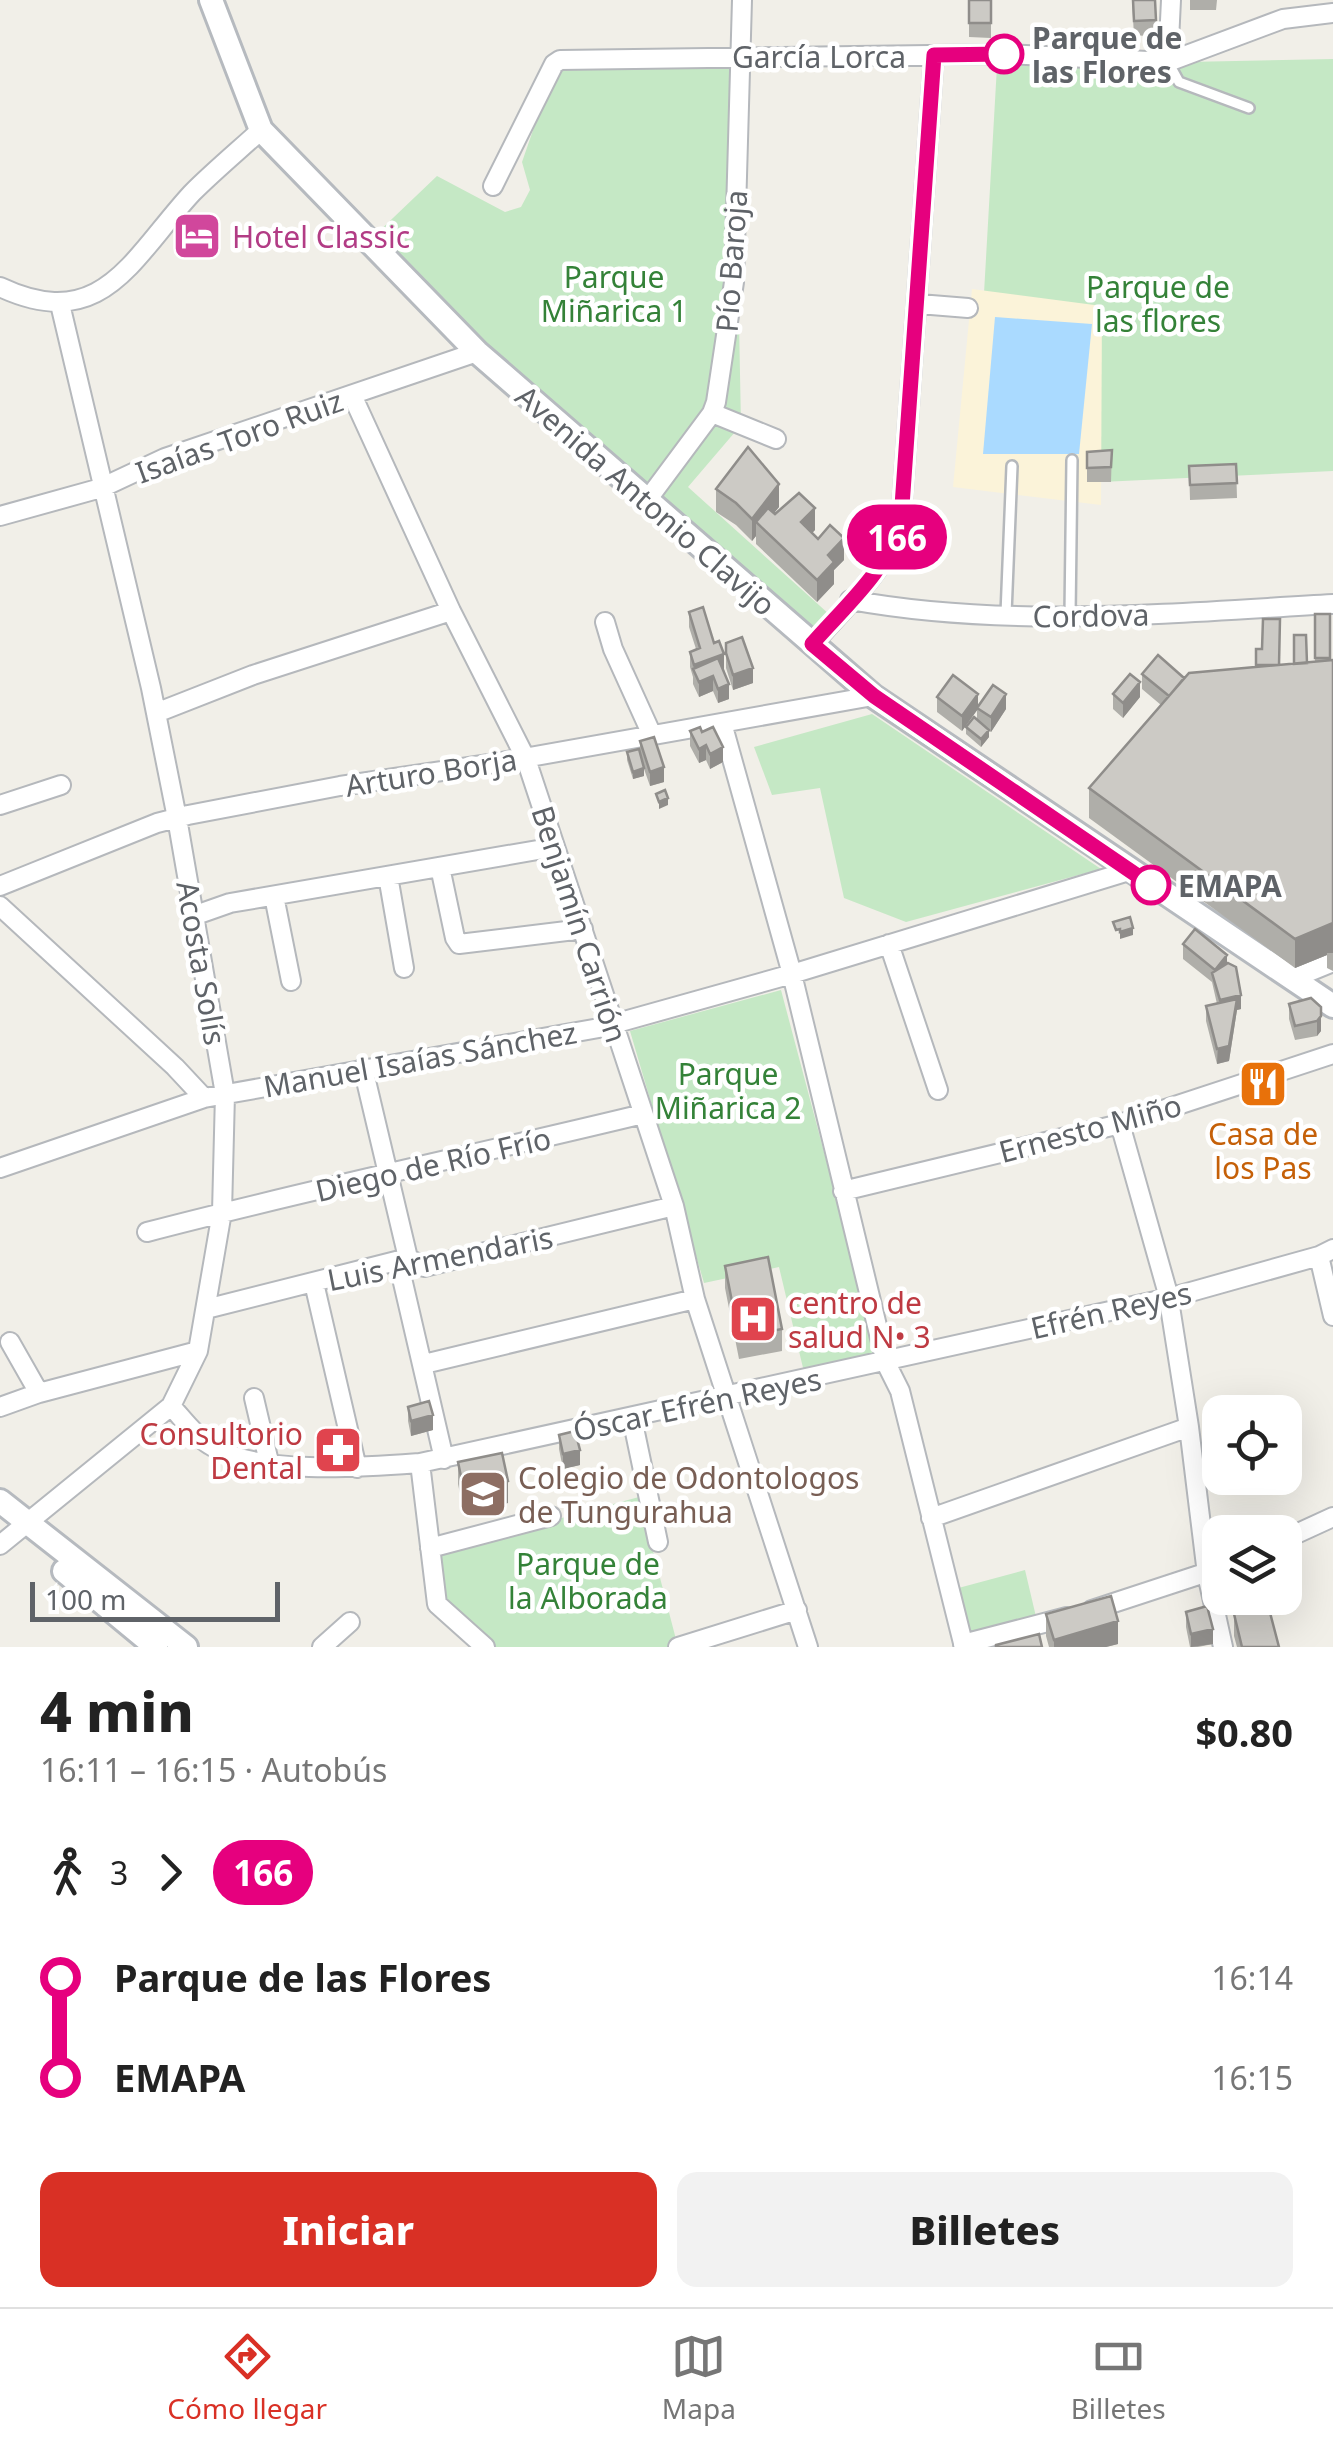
<!DOCTYPE html>
<html lang="es">
<head>
<meta charset="utf-8">
<style>
	:root { --surface:#fff; --page:#f2f2f2; --text:#222; --muted:#767676; --line:#e0e0e0; --accent:#d93025 }
	body { margin:0; font-family:"Noto Sans",sans-serif; background:var(--page); color:var(--text); height:100vh; display:flex; flex-direction:column; font-size:38px; white-space:nowrap }
	* { box-sizing:border-box; margin:0 }
	p { font-size:32px; color:var(--muted) }
	.icon { flex:none; width:55px; height:55px; fill:none; stroke:currentColor; stroke-width:2; stroke-linecap:round; stroke-linejoin:round }
	.map { position:relative; height:1647px; overflow:hidden }
	.side { display:flex; flex-direction:column; background:var(--surface); flex:1 }
	.side>* { flex:none }
	.badge { padding:0 20px; border-radius:32px; font-size:35px; line-height:65px }
	.fabs { position:absolute; left:1202px; top:1395px; display:grid; gap:20px }
	.fabs a { display:grid; place-items:center; width:100px; height:100px; border-radius:20px; background:var(--surface); box-shadow:0 10px 40px #0002; font-size:50px }
	.scale { position:absolute; left:30px; bottom:25px; width:250px; box-sizing:border-box; padding-left:10px; border:5px solid #5f6368; border-top:0; font-size:28px; line-height:35px; white-space:nowrap; color:#5f6368; -webkit-text-stroke:8px #fff; paint-order:stroke }
	.map>.badge { position:absolute; translate:-50% -50%; box-shadow:0 0 0 5px #fff }
	.legs { display:flex; align-items:center; gap:15px; height:110px; padding:0 40px; font-size:32px }
	.legs p { margin-inline-start:auto }
	.head { display:flex; align-items:center; justify-content:space-between; height:170px; padding:0 40px }
	h1 { font-size:55px; font-weight:800; line-height:75px }
	.action { display:flex; gap:20px; margin-top:auto; padding:20px 40px }
	.action a { flex:1; height:115px; border-radius:20px; background:var(--accent); color:#fff; font-size:40px; font-weight:800; line-height:115px; text-align:center }
	.action a+a { background:var(--page); color:var(--text) }
	ul { padding:0 40px; list-style:none }
	li { display:flex; align-items:center; gap:35px; height:100px; font-size:38px }
	li i { display:grid; place-items:center; width:15px; height:100%; margin:0 12px; background:currentColor }
	li i::after { content:''; width:25px; height:25px; margin:-12px; border:8px solid; border-radius:50%; background:var(--surface) }
	li p { margin-inline-start:auto }
	li:first-child i { background:linear-gradient(#0000 50%,currentColor 0) }
	li:last-child i { background:linear-gradient(currentColor 50%,#0000 0) }
	.menu { display:flex; justify-content:space-around; align-items:center; height:140px; border-top:2px solid var(--line); background:var(--surface); font-size:28px; color:var(--muted) }
	.menu a { display:grid; justify-items:center; gap:5px }
	.menu .current { color:var(--accent) }
	.map>svg:first-child { display:block }
	.green { fill:#c5e8c5 }
	.sand { fill:#fbf3d9 }
	.water { fill:#aadaff }
	.lines { fill:none; stroke-linecap:round; stroke-linejoin:round }
	.lane-casing { stroke:#b5b8bc; stroke-width:14 }
	.street-casing { stroke:#b5b8bc; stroke-width:22 }
	.secondary-casing { stroke:#b6babf; stroke-width:28 }
	.lane { stroke:#fff; stroke-width:9 }
	.street { stroke:#fff; stroke-width:18 }
	.secondary { stroke:#fff; stroke-width:22 }
	.wall { fill:#afaea9 }
	.shaded-wall { fill:#8f8d8a }
	.building { fill:#cccac5; stroke:#8f8d8a; stroke-width:2.5 }
	.line-1-casing { stroke:#fff; stroke-width:22 }
	.line-1 { stroke:#e6007e; stroke-width:15 }
	.stop-1-dot { fill:#fff; stroke:#e6007e; stroke-width:5 }
	.labels { text-anchor:middle; dominant-baseline:central; stroke-width:9; stroke-linejoin:round; paint-order:stroke }
	.stop-label { font-size:30px; font-weight:bold; fill:#5f6368; stroke:#fff; text-anchor:start }
	.street-label { font-size:30px; fill:#5f6368; stroke:#fff }
	.hotel-label { font-size:30px; fill:#b23c85; stroke:#fff; text-anchor:start }
	.park-label { font-size:30px; fill:#348238; stroke:#fff }
	.food-label { font-size:30px; fill:#c56008; stroke:#fff }
	.health-label { font-size:30px; fill:#be3a42; stroke:#fff; text-anchor:start }
	.education-label { font-size:30px; fill:#785e54; stroke:#fff; text-anchor:start }
</style>
</head>
<body>
<div class="map">
<svg width="1333" height="1647" viewBox="0 0 1333 1647">
	<rect width="100%" height="100%" fill="#f1efe8"/>
	<!-- green -->
	<path class="green" d="M1333,59V471L1101,482L982,328L997,66Z
		M734,63L741,425L688,487L830,615L811,636L585,442L372,238L437,176L505,212L521,207L530,190L522,162L556,64Z
		M872,714L1101,869L906,922L844,898L820,788L772,795L754,747Z
		M781,990L877,1352L804,1372L779,1267L704,1283L630,1031Z
		M639,1497L678,1647H496L444,1599L436,1552Z
		M1025,1570L1037,1621L964,1642L951,1590Z"/>
	<!-- sand -->
	<path class="sand" d="M972,289L1102,306L1101,505L953,487Z"/>
	<!-- water -->
	<path class="water" d="M995,317L1092,324L1079,454H983Z"/>
	<g class="lines">
		<!-- lane casing -->
		<g class="lane-casing">
			<path id="lane" d="M1168,62L1179,82L1249,108
				M1006,614L1012,466
				M1070,615L1072,460"/>
		</g>
		<!-- street casing -->
		<g class="street-casing">
			<path id="street" d="M1168,62L1171,0
				M493,186L554,64L560,60L1005,54L1168,62L1283,19L1333,13
				M0,287C102,335 132,258 192,193C214,171 238,151 261,130
				M919,304L968,308
				M352,395L451,611L526,759L674,1206L695,1299L808,1647
				M712,413L776,439
				M648,499L712,413L716,402L734,282L742,0
				M0,516L101,488L165,458L477,352
				M850,600C1010,629 1172,613 1333,604
				M605,622L613,649L652,735
				M812,645C845,606 889,569 901,520L934,55
				M156,713L253,675L451,611
				M722,723L792,974L886,1363L900,1391L964,1647
				M0,805L61,785
				M440,867L455,938L459,944L583,929
				M388,876L404,968
				M0,886L157,823L188,815L340,786L496,763L873,696
				M274,896L291,981
				M0,906L175,1067L204,1098
				M193,916L230,903L555,847
				M889,944L938,1090
				M1294,978L1333,962
				M363,1068L408,1258
				M1120,1124L1168,1294L1189,1427L1207,1574L1223,1647
				M0,1168L204,1098L599,1028L792,974L1129,871
				M843,1191L1120,1124L1333,1054
				M147,1232C311,1189 478,1154 643,1114
				M1319,1256L1333,1316
				M398,1261L444,1459
				M314,1283L357,1468
				M206,1309L408,1258L424,1267L674,1206
				M10,1342L39,1393
				M424,1364L695,1299
				M254,1398L269,1462
				M171,1406C183,1419 195,1436 210,1445C256,1476 366,1467 420,1463L1169,1298L1319,1256L1333,1249
				M0,1407L39,1393L198,1351
				M632,1418L658,1542
				M420,1463L437,1604L485,1647
				M931,1518L1189,1427
				M1285,1539L1333,1517
				M0,1545L171,1406L198,1351L222,1212L225,1094L177,818L151,688L60,304
				M430,1548L551,1516
				M1092,1610L1220,1568
				M963,1644L1067,1617
				M322,1647L350,1622
				M678,1647L797,1610"/>
		</g>
		<!-- secondary casing -->
		<g class="secondary-casing">
			<path id="secondary" d="M211,0L261,130L477,352L873,696L1333,1006
				M0,1501L186,1647
				M64,1571L156,1647"/>
		</g>
		<!-- lane -->
		<use href="#lane" class="lane"/>
		<!-- street -->
		<use href="#street" class="street"/>
		<!-- secondary -->
		<use href="#secondary" class="secondary"/>
	</g>
	<!-- wall -->
	<path class="wall" d="M969,0H991V38L969,37Z
		M1132,0H1155L1156,35L1134,36Z
		M1190,0H1217L1216,10H1190Z
		M1112,450L1111,482H1087V452Z
		M1236,464L1237,498L1190,500L1189,466Z
		M716,489L779,507L774,513L815,530L812,533L844,560L834,570V584L817,602L756,544V536L752,541L736,525L716,512Z
		M884,528L881,540L865,536V529Z
		M689,612L724,669L729,699L718,703L713,691L699,697L693,684V677L690,667V652L696,649L689,627Z
		M1315,614H1330V661L1333,660V971L1327,968V955L1295,968L1089,818V788L1161,705L1142,689V674L1184,678L1256,667V649L1279,665L1315,662Z
		M726,643L753,683L733,690L726,668Z
		M1113,694L1140,697L1123,718L1113,709Z
		M937,697L978,707L1006,709L991,732L989,731V737L981,747L966,734V727L977,720V710L962,731L937,712Z
		M690,731L723,762L710,769L706,760L699,763L690,746Z
		M640,741L664,782L650,786L644,769V776L633,779L627,760V752L640,754Z
		M1183,944L1227,964L1241,1009L1237,1010L1229,1061L1217,1064L1206,1021V1006L1217,1004L1212,982L1183,959Z
		M1311,998L1321,1031L1317,1036L1295,1040L1289,1019V1004Z
		M725,1266L782,1329V1351L739,1359L725,1288Z
		M408,1407L433,1430L411,1436L408,1421Z
		M559,1435L580,1465L563,1469L559,1449Z
		M458,1462L508,1503L464,1513L458,1484Z
		M1186,1612L1213,1644L1198,1647H1190L1186,1627Z
		M1046,1614L1118,1644L1106,1647H1049L1046,1636Z
		M1234,1614L1279,1647H1237L1234,1636Z"/>
	<!-- shaded-wall -->
	<path class="shaded-wall" d="M779,484V507L762,528L756,522V536L752,541V519Z
		M815,508V530L801,544V522Z
		M844,538V560L834,570V584L817,602V580L828,555Z
		M724,654V669L697,678L694,671V665Z
		M753,668V683L733,690V675Z
		M713,676V691L699,697V682Z
		M1140,682V697L1123,718V703Z
		M729,684V699L718,703V689Z
		M978,694V709L962,731V716Z
		M1006,694V709L991,732V717Z
		M989,730V737L981,747V739Z
		M706,745V760L699,763V749Z
		M723,747V762L710,769V754Z
		M664,767V782L650,786V772Z
		M644,768V776L633,779V772Z
		M668,798V805L659,809V802Z
		M1333,923V953H1327V955L1295,968V939Z
		M1133,928V935L1120,939V932Z
		M1227,955V970H1215Z
		M1241,995V1009L1237,1010L1229,1061L1217,1064L1220,1000Z
		M1321,1016V1031L1317,1036V1021Z
		M433,1415V1430L411,1436V1421Z
		M580,1450V1465L563,1469V1454Z
		M508,1481V1503L464,1513V1491Z
		M1118,1621V1644L1106,1647H1054V1640Z
		M1213,1629V1644L1191,1647V1634Z"/>
	<!-- building -->
	<path class="building" d="M969,0H991V23H969Z
		M1133,0H1155L1156,20L1134,21Z
		M748,447L779,484L752,519L736,503L716,489Z
		M1112,450L1111,467L1087,468V452Z
		M1236,464L1237,483L1190,485L1189,466Z
		M799,493L815,508L801,522L818,539L830,525L844,538L828,555L834,562L817,580L756,522L768,508L775,514Z
		M868,516L884,520L881,532L865,529Z
		M703,607L714,643L719,641L724,654L694,665L690,652L700,648L689,612Z
		M1315,614H1330V658H1315Z
		M1263,619H1280L1279,665H1256V649H1262Z
		M1294,635H1306L1307,663L1294,664Z
		M742,637L753,668L733,675L726,653V643Z
		M1158,655L1184,678L1169,696L1142,674Z
		M718,658L729,684L718,689L713,676L699,682L693,669Z
		M1333,660V923L1295,939L1089,788L1189,673Z
		M1130,674L1140,682L1123,703L1113,694Z
		M953,675L978,694L962,716L937,697Z
		M993,685L1006,694L991,717L977,708Z
		M974,717L989,730L981,739L966,727Z
		M700,727L702,732L713,727L723,747L710,754L706,745L699,749L690,731Z
		M654,737L664,767L650,772L640,741Z
		M639,749L644,768L633,772L627,752Z
		M665,790L668,798L659,802L656,794Z
		M1130,917L1133,928L1120,932V929L1116,930L1113,922Z
		M1195,929L1227,955L1215,970L1183,944Z
		M1228,963L1236,967L1241,995L1220,1000L1212,973Z
		M1311,998L1321,1007V1016L1317,1021L1295,1026L1289,1004Z
		M1237,999L1229,1046L1217,1049L1206,1006Z
		M768,1257L782,1329L739,1337L725,1266Z
		M429,1401L433,1415L411,1421L408,1407Z
		M575,1431L580,1450L563,1454L559,1435Z
		M502,1453L508,1481L464,1491L458,1462Z
		M1111,1596L1118,1621L1054,1640L1046,1614Z
		M1268,1605L1279,1647H1242L1234,1614Z
		M1207,1606L1213,1629L1191,1634L1186,1612Z
		M1039,1634L1042,1647H996V1645Z"/>
	<g class="lines">
		<!-- line-1 casing -->
		<g class="line-1-casing">
			<path id="line-1" d="M1004,54L934,55L901,520C889,569 845,606 812,644L874,696L1151,885"/>
		</g>
		<!-- line-1 -->
		<use href="#line-1" class="line-1"/>
	</g>
	<!-- icons -->
	<defs>
		<g id="hotel-square" transform="scale(2.5)"><rect x="-9" y="-9" width="18" height="18" rx="4" fill="#d1479c" stroke="#fff"/><path d="M-6-4.5h1.5V1H6V5H4.5V3h-9V5H-6ZM-4 0a1.8 1.8 0 1 1 3.6 0ZM.5 0V-2.5h3Q6-2.5 6 0Z" fill="#fff"/></g>
		<g id="restaurant-square" transform="scale(2.5)"><rect x="-9" y="-9" width="18" height="18" rx="4" fill="#e8710a" stroke="#fff"/><path d="M-5-6h1v4h1v-4h1v4h1v-4h1v5L-1.5 .5V6h-2V.5L-5-1ZM5-6V6H3V1.5H1.5Q1.5-4 5-6Z" fill="#fff"/></g>
		<g id="hospital-square" transform="scale(2.5)"><rect x="-9" y="-9" width="18" height="18" rx="4" fill="#e0444e" stroke="#fff"/><path d="M-5-5h3v3.5h4V-5h3V5h-3V1.5h-4V5h-3Z" fill="#fff"/></g>
		<g id="pharmacy-square" transform="scale(2.5)"><rect x="-9" y="-9" width="18" height="18" rx="4" fill="#e0444e" stroke="#fff"/><path d="M-2-6h4v4h4v4h-4v4h-4v-4h-4v-4h4Z" fill="#fff"/></g>
		<g id="university-square" transform="scale(2.5)"><rect x="-9" y="-9" width="18" height="18" rx="4" fill="#8d6e63" stroke="#fff"/><path d="M0-5L7-2L0 1L-7-2ZM-4 1L0 2.5L4 1V4Q0 6-4 4Z" fill="#fff"/></g>
	</defs>
	<g fill-rule="evenodd">
		<use href="#hotel-square" x="197" y="236"/>
		<use href="#restaurant-square" x="1263" y="1084"/>
		<use href="#hospital-square" x="753" y="1319"/>
		<use href="#pharmacy-square" x="338" y="1450"/>
		<use href="#university-square" x="483" y="1494"/>
	</g>
	<!-- markers -->
	<g class="stop-1-dot">
		<circle cx="1004" cy="54" r="18"/>
		<circle cx="1151" cy="885" r="18"/>
	</g>
	<g class="labels">
		<!-- stop labels -->
		<g class="stop-label">
			<text x="1032" y="37">Parque de<tspan x="1032" dy="34">las Flores</tspan></text>
			<text x="1178" y="885">EMAPA</text>
		</g>
		<!-- street labels -->
		<g class="street-label">
			<text x="819" y="56">García Lorca</text>
			<text transform="translate(731 261) rotate(-86)">Pío Baroja</text>
			<text transform="translate(239 436) rotate(-20)">Isaías Toro Ruiz</text>
			<text transform="translate(646 500) rotate(41)">Avenida Antonio Clavijo</text>
			<text transform="translate(1091 615) rotate(-1)">Cordova</text>
			<text transform="translate(431 772) rotate(-9)">Arturo Borja</text>
			<text transform="translate(580 924) rotate(72)">Benjamín Carrión</text>
			<text transform="translate(202 963) rotate(80)">Acosta Solís</text>
			<text transform="translate(420 1059) rotate(-10)">Manuel Isaías Sánchez</text>
			<text transform="translate(1090 1128) rotate(-15)">Ernesto Miño</text>
			<text transform="translate(433 1164) rotate(-13)">Diego de Río Frío</text>
			<text transform="translate(440 1258) rotate(-11)">Luis Armendaris</text>
			<text transform="translate(1111 1310) rotate(-13)">Efrén Reyes</text>
			<text transform="translate(697 1404) rotate(-12)">Óscar Efrén Reyes</text>
		</g>
		<!-- hotel labels -->
		<g class="hotel-label">
			<text x="232" y="236">Hotel Classic</text>
		</g>
		<!-- park labels -->
		<g class="park-label">
			<text x="614" y="276">Parque<tspan x="614" dy="34">Miñarica 1</tspan></text>
			<text x="1158" y="286">Parque de<tspan x="1158" dy="34">las flores</tspan></text>
			<text x="728" y="1073">Parque<tspan x="728" dy="34">Miñarica 2</tspan></text>
			<text x="588" y="1563">Parque de<tspan x="588" dy="34">la Alborada</tspan></text>
		</g>
		<!-- food labels -->
		<g class="food-label">
			<text x="1263" y="1133">Casa de<tspan x="1263" dy="34">los Pas</tspan></text>
		</g>
		<!-- health labels -->
		<g class="health-label">
			<text x="788" y="1302">centro de<tspan x="788" dy="34">salud N• 3</tspan></text>
			<text x="303" y="1433" text-anchor="end">Consultorio<tspan x="303" dy="34">Dental</tspan></text>
		</g>
		<!-- education labels -->
		<g class="education-label">
			<text x="518" y="1477">Colegio de Odontologos<tspan x="518" dy="34">de Tungurahua</tspan></text>
		</g>
	</g>
</svg>
<div class="fabs">
<a><svg class="icon" aria-label="locate" viewBox="0 0 24 24"><circle cx="12" cy="12" r="6"/><path d="M12 2v4M12 18v4M2 12h4M18 12h4"/></svg></a>
<a><svg class="icon" aria-label="layers" viewBox="0 0 24 24"><path d="M12 4l9 5-9 5-9-5zM3 14l9 5 9-5"/></svg></a>
</div>
<div class="scale">100 m</div>
<b class="badge" style="left:897px;top:537px;background:#e6007e;color:#fff">166</b>
</div>
<section class="side">
<div class="head"><div><h1>4 min</h1><p>16:11 – 16:15 · Autobús</p></div><b>$0.80</b></div>
<div class="legs"><svg class="icon" aria-label="walk" viewBox="0 0 24 24"><circle cx="13" cy="4" r="2"/><path d="M13 8l-2 6 4 7M11 14l-3 7M7 12l3-4h3l4 4"/></svg>3<svg class="icon" aria-label="forward" viewBox="0 0 24 24"><path d="M9 5l7 7-7 7"/></svg><b class="badge" style="background:#e6007e;color:#fff">166</b></div>
<ul>
<li><i style="color:#e6007e"></i><b>Parque de las Flores</b><p>16:14</p></li>
<li><i style="color:#e6007e"></i><b>EMAPA</b><p>16:15</p></li>
</ul>
<div class="action"><a>Iniciar</a><a>Billetes</a></div>
</section>
<nav class="menu">
<a class="current"><svg class="icon" aria-label="directions" viewBox="0 0 24 24"><path d="M12 3l9 9-9 9-9-9zM9 14v-3h6M13 9l2 2-2 2"/></svg>Cómo llegar</a>
<a><svg class="icon" aria-label="map" viewBox="0 0 24 24"><path d="M3 6l6-2 6 2 6-2v14l-6 2-6-2-6 2zM9 4v14M15 6v14"/></svg>Mapa</a>
<a><svg class="icon" aria-label="tickets" viewBox="0 0 24 24"><path d="M3 7h18v10H3zM15 7v10"/></svg>Billetes</a>
</nav>
</body>
</html>
